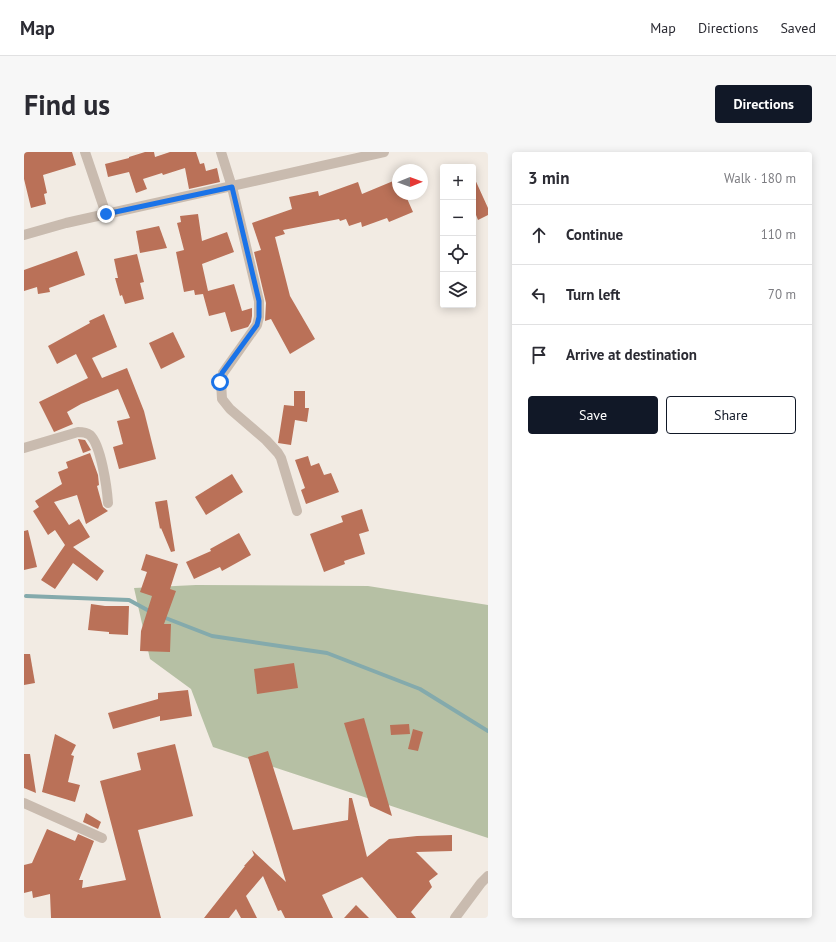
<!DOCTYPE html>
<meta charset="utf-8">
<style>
:root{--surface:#fff;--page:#f7f7f7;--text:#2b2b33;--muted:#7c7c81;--line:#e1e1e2;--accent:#111827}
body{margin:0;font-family:"PT Sans",sans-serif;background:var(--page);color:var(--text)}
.controls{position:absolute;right:12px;top:12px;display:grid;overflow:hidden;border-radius:4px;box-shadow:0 2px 10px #0003}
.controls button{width:36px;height:36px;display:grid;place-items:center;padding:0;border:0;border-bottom:1px solid var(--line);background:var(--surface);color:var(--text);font:20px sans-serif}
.compass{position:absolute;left:368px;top:12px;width:36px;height:36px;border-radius:50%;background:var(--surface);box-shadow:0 2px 10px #0003;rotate:89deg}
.stop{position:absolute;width:12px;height:12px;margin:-9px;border:3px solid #1a73e8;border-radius:50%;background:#fff}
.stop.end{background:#1a73e8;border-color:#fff;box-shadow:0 1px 4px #0008}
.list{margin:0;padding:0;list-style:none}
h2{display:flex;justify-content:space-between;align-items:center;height:52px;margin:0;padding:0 16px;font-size:17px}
h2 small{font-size:13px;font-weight:400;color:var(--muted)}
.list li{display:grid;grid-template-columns:26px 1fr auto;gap:12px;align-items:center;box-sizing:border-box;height:60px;padding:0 16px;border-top:1px solid var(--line)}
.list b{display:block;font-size:15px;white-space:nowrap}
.list em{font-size:13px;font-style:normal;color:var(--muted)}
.actions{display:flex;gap:8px;padding:12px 16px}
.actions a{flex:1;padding:9px 0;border:1px solid var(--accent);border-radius:4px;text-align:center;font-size:14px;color:var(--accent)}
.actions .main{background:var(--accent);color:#fff}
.icon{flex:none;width:22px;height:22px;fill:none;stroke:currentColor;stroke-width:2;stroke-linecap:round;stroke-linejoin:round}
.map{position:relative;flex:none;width:464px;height:766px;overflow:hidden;border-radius:4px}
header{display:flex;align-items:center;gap:24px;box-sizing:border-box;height:56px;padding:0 20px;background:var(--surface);border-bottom:1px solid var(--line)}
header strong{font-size:19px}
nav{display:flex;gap:22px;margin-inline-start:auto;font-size:14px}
.intro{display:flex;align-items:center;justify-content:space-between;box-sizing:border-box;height:96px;padding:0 24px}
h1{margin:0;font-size:28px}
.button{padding:10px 18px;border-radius:4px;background:var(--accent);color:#fff;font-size:14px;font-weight:700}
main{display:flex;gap:24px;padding:0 24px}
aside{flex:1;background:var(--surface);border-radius:4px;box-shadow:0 2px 10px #0003}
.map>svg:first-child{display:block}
</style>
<header>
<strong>Map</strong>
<nav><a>Map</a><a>Directions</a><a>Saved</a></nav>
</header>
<div class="intro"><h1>Find us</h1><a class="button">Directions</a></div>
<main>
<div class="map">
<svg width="464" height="766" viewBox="0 0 464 766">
<rect width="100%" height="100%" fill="#f2ebe3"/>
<path fill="#b6c0a4" d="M172 433 344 434 464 453V686L189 595 167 537 126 507 110 436Z"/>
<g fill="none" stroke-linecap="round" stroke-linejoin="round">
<g stroke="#84aaac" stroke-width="4">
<path d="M2 444 105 448 127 460"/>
<path d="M139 465 188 484 303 501 396 537 464 579"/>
</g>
</g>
<g fill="#ba7158">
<path d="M0 0H48L52 13 19 23 23 41 20 42 22 52 7 56 0 27Z"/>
<path d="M121 0H130L131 5 146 0H172L176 12 180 11 182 19 193 16 196 30 165 37 161 16 139 23 138 21 119 27 123 37 112 41 105 20 84 25 81 12 105 6V5Z"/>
<path d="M449 23 464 56V63L454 68 452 63 449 64Z"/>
<path d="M374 27V42H381L389 60 365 70 363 66 338 75 337 70 325 74 322 67 316 69 315 67 259 78 261 82 251 85 266 144 291 187 266 202 247 167 241 169 242 151 230 100 237 98 228 71 268 57 265 45 294 39 295 44 334 30 338 42Z"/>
<path d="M174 62 178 89 203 80 210 100 178 112 184 139 210 132 218 159 228 156V164L227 170 224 175 207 180 201 160 185 164 179 142 171 143 170 138 160 140 152 100 160 98 153 71 157 70 156 64Z"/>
<path d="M135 74 143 96 116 101 112 79Z"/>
<path d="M53 99 61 123 25 136 26 140 14 142 13 135 0 139V118Z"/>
<path d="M113 102 120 130 116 131 120 147 101 152 98 143 96 144 91 126H94L90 107Z"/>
<path d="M80 162 93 195 68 206 78 226 103 216 120 259 132 307 95 317 89 295 99 292 93 269 106 266 94 237 57 252 43 260 49 272 30 280 15 250 64 226 52 202 33 212 24 194 66 171 65 169Z"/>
<path d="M149 180 161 205 137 217 125 191Z"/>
<path d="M270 239H281V256H285L283 270 271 268 267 293 254 291 260 253 270 254Z"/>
<path d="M54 287 61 288 67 298 59 301Z"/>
<path d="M66 301 74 323 75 333 73 334 78 352 79 355 84 359 62 372 53 343 30 350 45 373 55 367 66 385 49 395 80 419 73 429 49 411 31 437 17 428 41 393 31 378 24 383 9 359 15 355 11 349 38 332 34 320 44 316 42 310Z"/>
<path d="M284 304 287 314 295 311 300 323 307 321 315 340 282 352 277 338 281 336 271 308Z"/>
<path d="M208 322 219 340 182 363 171 345Z"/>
<path d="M143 348 151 399 147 400 137 376 136 377 131 350Z"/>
<path d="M338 357 345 379 335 382 341 402 320 409 321 412 300 420 286 382 319 370 317 364Z"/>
<path d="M4 378 13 415 0 418V379Z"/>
<path d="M215 381 227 403 198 419 196 415 170 427 162 410 187 399 186 397Z"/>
<path d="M122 402 154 412 146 437 152 439 140 472H147L146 500 116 499 117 479 128 444 116 440 123 420 117 418Z"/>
<path d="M67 452 81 454H105L104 483 85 482V480L64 478Z"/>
<path d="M0 502H6L11 531 0 533Z"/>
<path d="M270 511 274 536 233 542 230 517Z"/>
<path d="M164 538 168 564 136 569V564L89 577 84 561 134 547V541Z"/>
<path d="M340 566 368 664 346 654 320 571Z"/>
<path d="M385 572 386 582 367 583 366 573Z"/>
<path d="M389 577 399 580 394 599 384 597Z"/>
<path d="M31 582 52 593 47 603 50 604 44 630 56 633 51 650 18 640Z"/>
<path d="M151 592 169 664 114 678 137 766H27L26 742 9 746 8 739 0 741V713L8 711 23 677 51 689 54 682 70 689 55 728H59L58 736 102 728 76 629 117 618 113 601Z"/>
<path d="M244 599 269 678 324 668 325 646H328L343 705 365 687 393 684 428 683V699L392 700 414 722 405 729 408 735 387 760 392 766H373L338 725 298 743 309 766H261L257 758 254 759 239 724 222 744 233 766H217L212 757 205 766H180L221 714H220L230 703 228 698 262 730 224 605Z"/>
<path d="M0 602H6L12 641 0 636Z"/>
<path d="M62 661 77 670 74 677 59 670Z"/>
<path d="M332 753 345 766H320Z"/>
</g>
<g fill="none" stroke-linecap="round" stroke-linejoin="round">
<g stroke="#c9bbaf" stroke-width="10">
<path d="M61 0 82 62"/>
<path d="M197 0 208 35 235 149V165L233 173 199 221 197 230 198 247 206 257 242 288 254 301 257 306 273 359"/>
<path d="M0 83 42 71 360 0"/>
<path d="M0 296 54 280C58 280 62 280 66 283 77 293 83 336 84 351"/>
<path d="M0 651 78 686"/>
<path d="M431 766 457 731 464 724"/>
</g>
</g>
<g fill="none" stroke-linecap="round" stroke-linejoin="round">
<path stroke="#1a73e8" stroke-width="5" d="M82 62 208 35 235 149V165L233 173 198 221 196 230"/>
</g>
</svg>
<div class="controls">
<button>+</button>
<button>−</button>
<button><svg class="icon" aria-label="locate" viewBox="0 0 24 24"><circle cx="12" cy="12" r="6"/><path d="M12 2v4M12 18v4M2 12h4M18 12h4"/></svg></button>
<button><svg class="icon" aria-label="layers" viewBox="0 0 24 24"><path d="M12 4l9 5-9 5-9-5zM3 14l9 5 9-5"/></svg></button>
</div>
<svg class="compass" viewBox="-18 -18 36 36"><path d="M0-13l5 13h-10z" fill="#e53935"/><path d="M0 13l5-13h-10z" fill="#7c7c81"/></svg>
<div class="stop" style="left:196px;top:230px"></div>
<div class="stop end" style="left:82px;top:62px"></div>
</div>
<aside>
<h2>3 min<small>Walk · 180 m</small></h2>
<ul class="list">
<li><svg class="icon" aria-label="ahead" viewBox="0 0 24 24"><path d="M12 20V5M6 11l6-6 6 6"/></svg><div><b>Continue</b></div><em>110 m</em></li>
<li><svg class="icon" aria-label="left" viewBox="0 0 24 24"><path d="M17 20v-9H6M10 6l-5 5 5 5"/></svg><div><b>Turn left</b></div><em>70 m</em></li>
<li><svg class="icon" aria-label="arrive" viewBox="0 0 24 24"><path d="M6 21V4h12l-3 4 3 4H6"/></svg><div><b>Arrive at destination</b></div></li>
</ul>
<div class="actions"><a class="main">Save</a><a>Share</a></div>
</aside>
</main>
